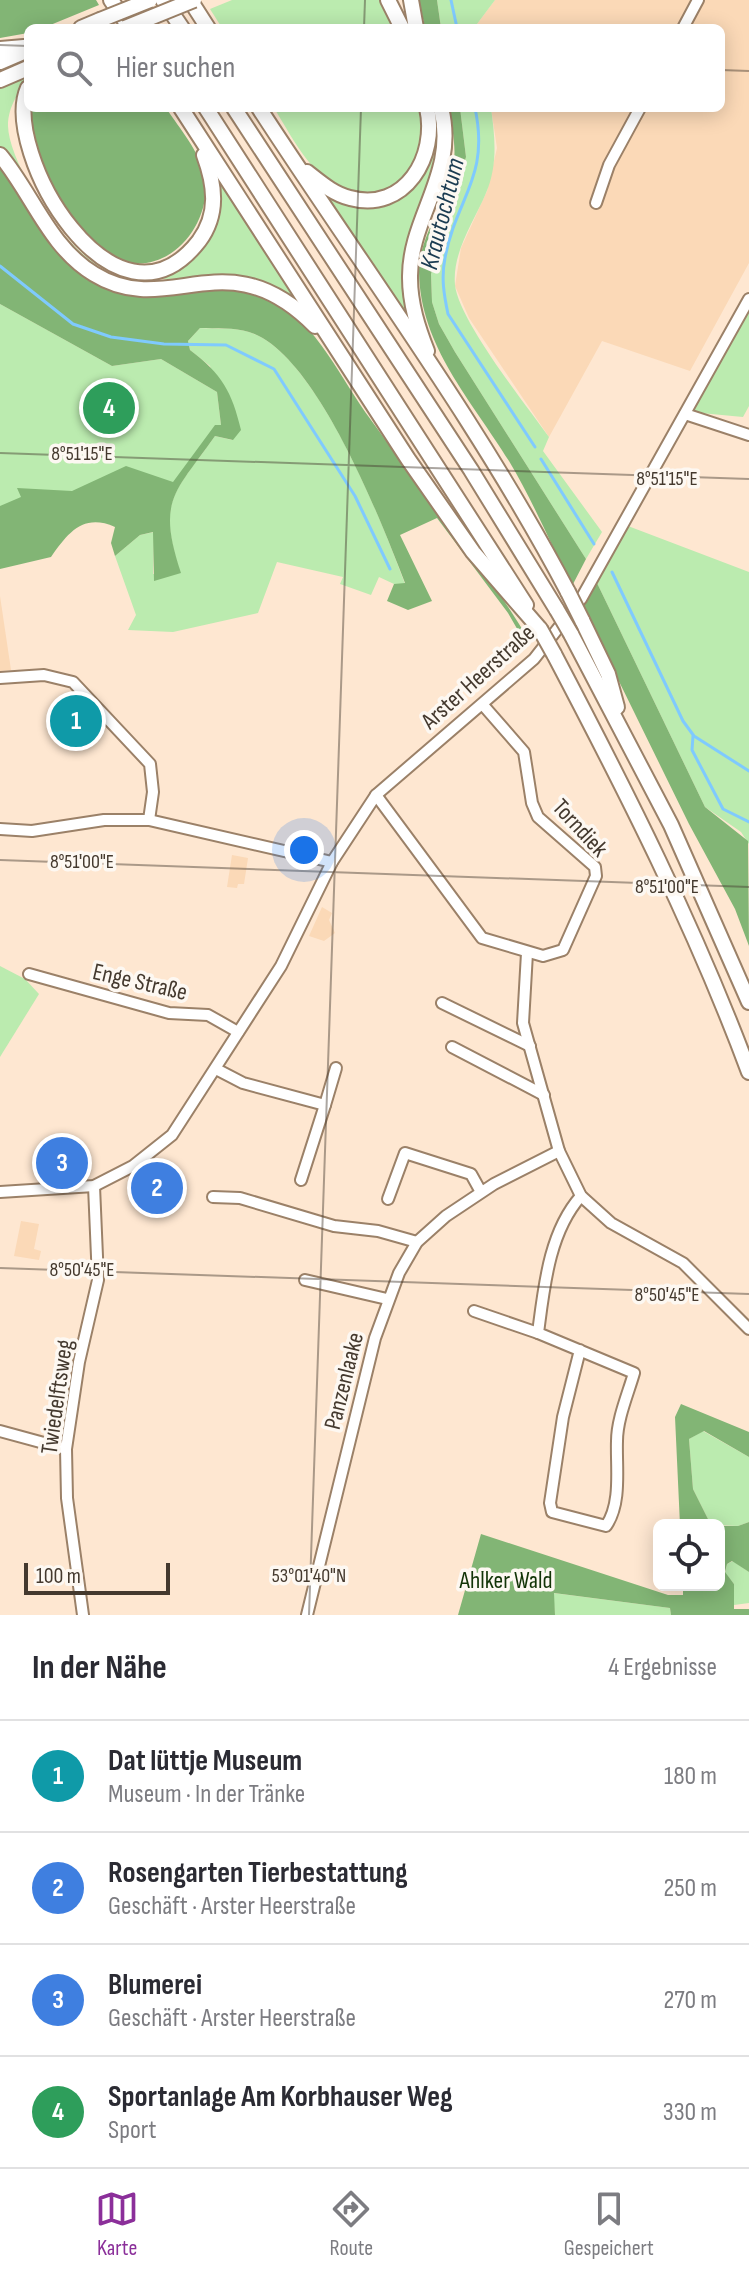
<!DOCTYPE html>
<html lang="de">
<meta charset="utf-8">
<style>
:root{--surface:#fff;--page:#f7f7f7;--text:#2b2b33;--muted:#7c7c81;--line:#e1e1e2;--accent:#8b2f9a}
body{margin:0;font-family:"Sofia Sans Condensed",sans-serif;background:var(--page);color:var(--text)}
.controls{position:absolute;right:24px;bottom:24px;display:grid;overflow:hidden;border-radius:12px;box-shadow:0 4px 20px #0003}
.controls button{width:72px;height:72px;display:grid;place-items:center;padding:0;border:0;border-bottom:2px solid var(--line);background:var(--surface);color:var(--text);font:40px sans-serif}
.scale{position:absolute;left:24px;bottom:20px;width:146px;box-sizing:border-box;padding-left:8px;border:4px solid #44392e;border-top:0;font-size:22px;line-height:28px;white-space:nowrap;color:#44392e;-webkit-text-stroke:6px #fdf8f2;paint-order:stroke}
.you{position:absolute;left:304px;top:850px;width:28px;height:28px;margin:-20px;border:6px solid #fff;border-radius:50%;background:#1a73e8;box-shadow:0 0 0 12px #1a73e833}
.badge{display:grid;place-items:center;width:52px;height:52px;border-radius:50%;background:var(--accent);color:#fff;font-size:26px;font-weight:700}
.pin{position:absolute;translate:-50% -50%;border:4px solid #fff;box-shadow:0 2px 8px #0006}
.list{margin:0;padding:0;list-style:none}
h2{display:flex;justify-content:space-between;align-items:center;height:104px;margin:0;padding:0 32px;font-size:34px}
h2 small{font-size:26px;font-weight:400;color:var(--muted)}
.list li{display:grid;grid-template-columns:52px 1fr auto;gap:24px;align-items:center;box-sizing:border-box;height:112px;padding:0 32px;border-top:2px solid var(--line)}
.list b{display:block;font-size:30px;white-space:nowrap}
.list p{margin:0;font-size:26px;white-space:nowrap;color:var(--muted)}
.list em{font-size:26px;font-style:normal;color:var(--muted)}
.icon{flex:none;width:44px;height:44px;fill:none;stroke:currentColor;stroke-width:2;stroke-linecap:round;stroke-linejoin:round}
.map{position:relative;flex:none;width:749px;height:1615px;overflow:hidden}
.search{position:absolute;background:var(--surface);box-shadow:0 4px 20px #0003;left:24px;right:24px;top:24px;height:88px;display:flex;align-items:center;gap:20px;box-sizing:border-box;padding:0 28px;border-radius:12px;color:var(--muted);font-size:30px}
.sheet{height:552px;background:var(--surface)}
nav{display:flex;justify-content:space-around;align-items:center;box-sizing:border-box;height:112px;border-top:2px solid var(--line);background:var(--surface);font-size:22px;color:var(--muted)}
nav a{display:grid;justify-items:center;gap:4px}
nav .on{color:var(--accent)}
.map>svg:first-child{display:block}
</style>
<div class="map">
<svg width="749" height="1615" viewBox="0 0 749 1615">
<rect width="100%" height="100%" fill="#fee7d1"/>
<g fill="#fbd9b7">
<path d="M495 0H749V263L690 371 602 341 549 437 469 318 455 286 461 248 487 191 497 148 491 108H721V28H474Z"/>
<path d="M0 596 11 670 0 671Z"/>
<path d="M232 855 248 858 244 884H238L237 888 227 887Z"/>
<path d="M322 907 332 913 329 920 335 933 324 941 309 936Z"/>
<path d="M21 1221 39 1224 34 1249 41 1251 39 1260 14 1256Z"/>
</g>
<g fill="#bbebaf">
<path d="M232 0H380L395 28H222L210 9Z"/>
<path d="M437 0H495L474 28H441Z"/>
<path d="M28 76C20 92 8 105 8 126 9 168 80 278 128 276 145 276 184 253 201 245L215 173 304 308 274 287 240 277 127 280 81 258 63 240 0 148V88Z"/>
<path d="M274 108H420C428 157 399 213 341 188 310 175 291 135 274 108Z"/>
<path d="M460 108H491C495 137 498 165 486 193 474 222 452 252 455 285 459 321 526 405 549 437L543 451 602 532 586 559 455 352 439 324 432 302 431 274 466 157Z"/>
<path d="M437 114 440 153 414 230 413 328 382 285 378 270 322 193 334 197 408 191Z"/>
<path d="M0 304 112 366 161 359 217 392 221 425 174 485 0 536Z"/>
<path d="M749 307V406L743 417 690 412Z"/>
<path d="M200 328C215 329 234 327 249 332 316 352 382 522 405 584H394L379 577 371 595 340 584 343 577 277 562 258 613 173 632 128 630 136 615 115 556 140 535 154 532 153 574 180 572C157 499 174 494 215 436L232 440 210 366 190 350 188 341Z"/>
<path d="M628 526 749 572V844L741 832 705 807 597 583Z"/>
<path d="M0 966 25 979 39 994 0 1057Z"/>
<path d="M703 1431 749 1457V1522L738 1526 711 1525 693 1489 689 1439Z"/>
<path d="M733 1561 749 1572V1603L734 1605V1584L725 1573 727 1564Z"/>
<path d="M553 1593 670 1608 671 1615H555Z"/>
</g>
<g fill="#82b575">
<path d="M0 0H96L99 5 43 28H28V33L0 38Z"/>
<path d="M419 0H437L441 28H425Z"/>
<path d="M28 108H166C180 129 200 152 205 177 212 224 170 276 120 261 91 252 37 180 27 151 23 139 27 120 28 108Z"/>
<path d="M449 108H460L466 157 431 274 432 302 439 324 455 352 586 559 572 586C551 545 533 501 509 461 472 401 420 346 419 272 419 236 446 204 453 168 457 148 452 128 449 108Z"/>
<path d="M0 165C54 241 72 308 183 291 211 286 246 285 272 299 318 324 341 380 371 420 424 494 484 564 530 642L527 646 508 613 437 518 400 535 432 601 408 610 387 601 394 584 405 583C381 521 316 352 249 332 234 327 216 329 200 328L188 341 190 350C222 374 232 392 241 430L233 440 215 436C174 494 157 500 181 573L154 581 153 532 140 535 115 556 111 543 115 527C83 513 68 533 51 557L0 569V506L21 497 17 488 72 491 126 466 173 482 215 425H221L217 392 161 359 112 366 0 304Z"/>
<path d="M597 583 705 807 748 841 749 946 735 909 689 824 582 606Z"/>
<path d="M681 1404 749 1432V1457L704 1431 689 1439 693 1489 711 1525H680L675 1417Z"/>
<path d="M749 1522V1572L732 1561 727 1564 725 1572 734 1584V1609H749V1615H671L670 1608 554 1593 555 1615H458L481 1534 668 1595H683V1585H719V1526H738Z"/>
</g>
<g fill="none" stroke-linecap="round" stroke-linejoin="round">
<g stroke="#7fcafe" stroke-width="3">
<path d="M451 0 457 28"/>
<path d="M475 108C490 178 456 198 445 258 441 278 444 295 448 314L535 447"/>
<path d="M0 266 73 324 111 337 164 344 226 345 274 369 355 496 390 569"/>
<path d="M541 459 594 544"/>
<path d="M612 572 683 721 694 736 749 771"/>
<path d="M693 736 692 750 723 809 749 822"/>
</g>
<g stroke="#9b8168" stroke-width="14">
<g id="minor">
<path d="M683 28 698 0"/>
<path d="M596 203 609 165 640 108"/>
<path d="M685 414 749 435"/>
<path d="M0 678 44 675 73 682 150 764 153 792 149 820"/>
<path d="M376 795 482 938 543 956 563 950 596 876 595 867 538 817 532 803 524 752 483 705"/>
<path d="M0 829 32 831 104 820H149L332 862"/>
<path d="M527 953 523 1023 559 1151 581 1196 611 1223 683 1263 749 1329"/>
<path d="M29 974 169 1013 208 1015 238 1032"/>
<path d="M442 1003 530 1046"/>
<path d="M452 1047 544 1095"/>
<path d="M216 1069 243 1083 325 1105 301 1180"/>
<path d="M325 1105 336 1068"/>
<path d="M0 1192 94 1186 133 1166 172 1135 281 966 332 862 376 795 534 659 581 599 749 299"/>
<path d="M213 1197 240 1198 334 1226 378 1231 417 1242"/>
<path d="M388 1199 405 1153 471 1174 481 1192"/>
<path d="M305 1280 387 1299"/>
<path d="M474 1311 538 1333"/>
<path d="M580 1350 563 1417 550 1503 552 1512 606 1526C622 1503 616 1467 617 1441 617 1419 628 1394 634 1373L538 1333C544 1287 549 1232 581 1196"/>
<path d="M0 1431 66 1449"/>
<path d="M83 1615 67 1498 66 1449 79 1362 98 1280 94 1186"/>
<path d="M307 1615 375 1338 399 1273 417 1242 446 1216 494 1184 559 1151"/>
</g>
</g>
<g stroke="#9b8168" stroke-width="18">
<g id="highway">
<path d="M111 0 130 28"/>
<path d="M163 0 182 28"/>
<path d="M190 0 208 28"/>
<path d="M388 0 402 28"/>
<path d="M411 0 416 28"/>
<path d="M81 28 100 20"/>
<path d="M0 49 24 47"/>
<path d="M0 62 28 50"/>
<path d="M0 80 28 68"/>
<path d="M28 88C0 150 115 349 199 241 219 214 215 185 204 155"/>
<path d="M181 108 408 459 473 552 540 629"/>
<path d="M206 108 526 605"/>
<path d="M234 108 471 470 557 610"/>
<path d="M259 108C363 268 479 423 568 592"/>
<path d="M0 155C32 193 49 247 94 274 170 321 226 236 315 326"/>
<path d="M307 172C320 182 333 194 350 198 405 213 438 156 427 108"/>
<path d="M427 351C418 328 410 304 410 278 409 217 458 174 441 108"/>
<path d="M582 620 608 674 617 707"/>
<path d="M571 634 671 825 749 1002"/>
<path d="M554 654C626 791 695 927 749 1072"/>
</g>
</g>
<use href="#minor" stroke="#fff" stroke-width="10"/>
<use href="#highway" stroke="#fff" stroke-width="14"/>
<g stroke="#9b8168" stroke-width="18" stroke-linecap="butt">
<g id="highway-bridge">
<path d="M100 20 150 0"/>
<path d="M125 28 194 0"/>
<path d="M568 592 582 620"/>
<path d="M557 610 571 634"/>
<path d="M540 629 554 654"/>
</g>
</g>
<use href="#highway-bridge" stroke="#fff" stroke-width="14"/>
</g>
<path fill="none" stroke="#44392e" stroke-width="2" stroke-opacity="0.45" d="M364 28 365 0M0 45 28 46M721 70 749 71M0 453 749 479M0 860 749 887M0 1268 749 1294M309 1615 361 108"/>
<g text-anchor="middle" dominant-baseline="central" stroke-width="7" stroke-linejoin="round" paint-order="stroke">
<g font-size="24" fill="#44392e" stroke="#fdf8f2">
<text transform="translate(478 677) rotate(-42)">Arster Heerstraße</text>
<text transform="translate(580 828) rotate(47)">Torndiek</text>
<text transform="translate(140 982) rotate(13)">Enge Straße</text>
<text transform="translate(344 1381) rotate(-76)">Panzenlaake</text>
<text transform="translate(57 1397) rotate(-82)">Twiedelftsweg</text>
</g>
<g font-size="24" fill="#123407" stroke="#fdf8f2">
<text x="506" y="1580">Ahlker Wald</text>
</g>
<g font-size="26" font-style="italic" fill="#1b3b51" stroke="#fdf8f2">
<text transform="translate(443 214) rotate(-76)">Krautochtum</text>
</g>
</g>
<g font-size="20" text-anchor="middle" fill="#44392e" stroke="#fdf8f2" stroke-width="7" stroke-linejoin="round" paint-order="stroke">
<text x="82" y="460">8°51'15"E</text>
<text x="667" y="485">8°51'15"E</text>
<text x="82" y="868">8°51'00"E</text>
<text x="667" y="893">8°51'00"E</text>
<text x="82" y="1276">8°50'45"E</text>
<text x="667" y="1301">8°50'45"E</text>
<text x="309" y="1582">53°01'40"N</text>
</g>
</svg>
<div class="controls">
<button><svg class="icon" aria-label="locate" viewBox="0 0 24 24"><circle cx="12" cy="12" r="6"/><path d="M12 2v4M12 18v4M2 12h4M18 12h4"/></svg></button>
</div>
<div class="scale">100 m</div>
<div class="you"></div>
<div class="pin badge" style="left:76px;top:721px;background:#0f9aa8">1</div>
<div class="pin badge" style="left:157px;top:1188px;background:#3f7fe0">2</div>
<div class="pin badge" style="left:62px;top:1163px;background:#3f7fe0">3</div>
<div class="pin badge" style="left:109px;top:408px;background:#2e9e5b">4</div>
<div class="search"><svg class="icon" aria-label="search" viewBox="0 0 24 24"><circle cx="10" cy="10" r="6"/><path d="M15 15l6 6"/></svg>Hier suchen</div>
</div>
<section class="sheet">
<h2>In der Nähe<small>4 Ergebnisse</small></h2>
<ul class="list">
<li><span class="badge" style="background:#0f9aa8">1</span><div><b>Dat lüttje Museum</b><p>Museum · In der Tränke</p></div><em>180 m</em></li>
<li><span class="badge" style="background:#3f7fe0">2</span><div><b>Rosengarten Tierbestattung</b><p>Geschäft · Arster Heerstraße</p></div><em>250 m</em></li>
<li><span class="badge" style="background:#3f7fe0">3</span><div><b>Blumerei</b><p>Geschäft · Arster Heerstraße</p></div><em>270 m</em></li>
<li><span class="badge" style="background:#2e9e5b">4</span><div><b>Sportanlage Am Korbhauser Weg</b><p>Sport</p></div><em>330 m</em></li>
</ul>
</section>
<nav>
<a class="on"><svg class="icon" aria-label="map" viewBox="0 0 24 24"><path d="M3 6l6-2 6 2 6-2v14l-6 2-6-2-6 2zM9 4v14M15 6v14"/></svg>Karte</a>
<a><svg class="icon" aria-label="directions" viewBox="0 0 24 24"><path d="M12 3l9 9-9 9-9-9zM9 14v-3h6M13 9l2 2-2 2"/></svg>Route</a>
<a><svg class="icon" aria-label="saved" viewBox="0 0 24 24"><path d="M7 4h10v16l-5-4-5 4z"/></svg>Gespeichert</a>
</nav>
